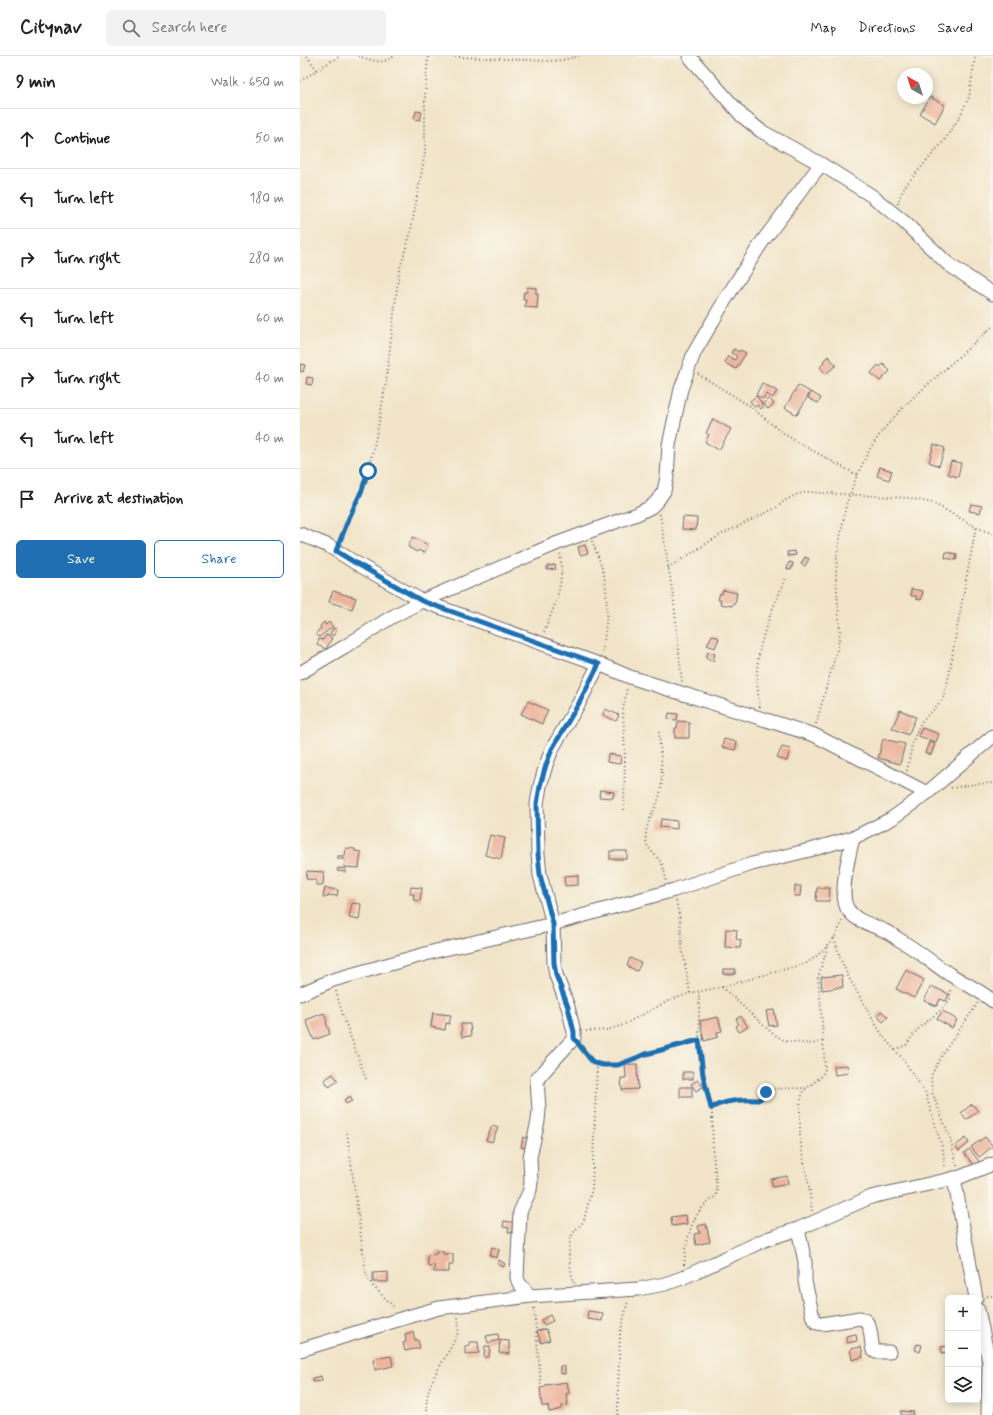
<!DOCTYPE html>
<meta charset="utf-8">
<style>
:root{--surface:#fff;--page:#f2f2f2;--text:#222;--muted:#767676;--line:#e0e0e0;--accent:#1f6fb2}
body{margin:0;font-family:Mynerve,sans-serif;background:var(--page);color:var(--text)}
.controls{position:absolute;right:12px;bottom:12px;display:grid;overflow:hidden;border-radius:6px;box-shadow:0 2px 10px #0003}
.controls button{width:36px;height:36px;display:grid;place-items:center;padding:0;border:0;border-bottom:1px solid var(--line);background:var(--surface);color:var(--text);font:20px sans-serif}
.compass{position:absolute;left:597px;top:12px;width:36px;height:36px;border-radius:50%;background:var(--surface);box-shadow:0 2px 10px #0003;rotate:321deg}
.stop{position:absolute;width:12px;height:12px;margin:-9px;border:3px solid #1f6fb2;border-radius:50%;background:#fff}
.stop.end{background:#1f6fb2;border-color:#fff;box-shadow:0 1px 4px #0008}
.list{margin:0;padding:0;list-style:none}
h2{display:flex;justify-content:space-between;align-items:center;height:52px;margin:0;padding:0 16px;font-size:17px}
h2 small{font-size:13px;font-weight:400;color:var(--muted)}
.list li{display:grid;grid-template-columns:26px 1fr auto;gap:12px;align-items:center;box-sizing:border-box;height:60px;padding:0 16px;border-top:1px solid var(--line)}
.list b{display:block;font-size:15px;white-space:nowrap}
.list em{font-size:13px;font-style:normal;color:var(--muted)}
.actions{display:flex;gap:8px;padding:12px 16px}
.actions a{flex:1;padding:9px 0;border:1px solid var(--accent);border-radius:6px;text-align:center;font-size:14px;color:var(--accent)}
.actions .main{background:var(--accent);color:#fff}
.icon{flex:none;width:22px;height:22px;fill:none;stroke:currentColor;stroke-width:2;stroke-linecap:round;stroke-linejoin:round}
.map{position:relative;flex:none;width:693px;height:1359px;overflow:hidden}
header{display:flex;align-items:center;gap:24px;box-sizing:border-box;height:56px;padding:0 20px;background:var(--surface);border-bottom:1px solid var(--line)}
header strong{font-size:19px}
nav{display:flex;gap:22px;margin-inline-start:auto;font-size:14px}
.search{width:280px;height:36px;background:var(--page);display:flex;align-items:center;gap:10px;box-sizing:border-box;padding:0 14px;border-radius:6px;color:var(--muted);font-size:15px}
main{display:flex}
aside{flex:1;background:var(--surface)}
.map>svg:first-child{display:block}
</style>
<header>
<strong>Citynav</strong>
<div class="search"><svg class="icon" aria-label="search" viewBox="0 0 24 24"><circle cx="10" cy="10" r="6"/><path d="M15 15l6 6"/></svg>Search here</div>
<nav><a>Map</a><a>Directions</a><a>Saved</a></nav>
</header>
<main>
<aside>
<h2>9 min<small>Walk · 650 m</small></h2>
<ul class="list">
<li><svg class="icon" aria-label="ahead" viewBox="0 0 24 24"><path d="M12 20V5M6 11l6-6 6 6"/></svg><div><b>Continue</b></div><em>50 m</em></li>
<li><svg class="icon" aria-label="left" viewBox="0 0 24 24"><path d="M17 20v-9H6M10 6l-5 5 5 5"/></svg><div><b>Turn left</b></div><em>180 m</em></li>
<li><svg class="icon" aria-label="right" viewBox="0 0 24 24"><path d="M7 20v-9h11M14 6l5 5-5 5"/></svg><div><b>Turn right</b></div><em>280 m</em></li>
<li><svg class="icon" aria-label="left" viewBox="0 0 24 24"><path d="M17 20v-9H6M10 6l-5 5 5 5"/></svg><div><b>Turn left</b></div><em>60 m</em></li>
<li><svg class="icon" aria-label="right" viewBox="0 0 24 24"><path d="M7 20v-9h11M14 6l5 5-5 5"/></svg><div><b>Turn right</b></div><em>40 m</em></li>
<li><svg class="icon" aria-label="left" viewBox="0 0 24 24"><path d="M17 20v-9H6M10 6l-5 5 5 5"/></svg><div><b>Turn left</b></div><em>40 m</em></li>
<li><svg class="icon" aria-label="arrive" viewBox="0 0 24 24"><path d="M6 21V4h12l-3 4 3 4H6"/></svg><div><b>Arrive at destination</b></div></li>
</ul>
<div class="actions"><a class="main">Save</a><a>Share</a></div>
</aside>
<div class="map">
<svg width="693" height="1359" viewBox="0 0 693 1359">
<rect width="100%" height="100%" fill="#fbf7ec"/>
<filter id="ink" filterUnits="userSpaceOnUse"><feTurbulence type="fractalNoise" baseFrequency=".025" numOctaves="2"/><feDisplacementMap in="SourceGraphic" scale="8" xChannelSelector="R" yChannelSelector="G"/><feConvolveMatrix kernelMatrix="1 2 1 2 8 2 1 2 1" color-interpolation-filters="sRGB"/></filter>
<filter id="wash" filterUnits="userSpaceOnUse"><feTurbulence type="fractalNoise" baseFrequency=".012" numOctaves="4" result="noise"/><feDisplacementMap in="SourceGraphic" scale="16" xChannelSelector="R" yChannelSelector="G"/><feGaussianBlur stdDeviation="0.9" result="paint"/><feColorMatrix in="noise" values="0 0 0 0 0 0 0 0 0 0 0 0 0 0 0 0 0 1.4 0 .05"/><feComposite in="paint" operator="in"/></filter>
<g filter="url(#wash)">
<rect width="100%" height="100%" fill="#f1e4c8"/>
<g id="blocks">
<g fill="#edb59c">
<path d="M630 41 645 49 635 67 620 58Z"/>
<path d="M116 55 122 56 120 64 114 63Z"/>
<path d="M227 231 236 232V238H238L237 252 225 251 226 243H223L224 236H227Z"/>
<path d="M434 293 439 296 440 294 446 297 436 313 425 307 428 300 435 304 437 300 431 297Z"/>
<path d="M528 300 536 309 526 318 520 311 524 307 523 305Z"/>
<path d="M0 308 5 309 3 316 0 315Z"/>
<path d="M583 308 590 315 580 325 571 317 578 309 580 311Z"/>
<path d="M7 321 13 322 12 329 6 328Z"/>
<path d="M462 327 477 335 473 342 466 338 463 343 456 339Z"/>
<path d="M498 329 510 336 497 359 485 352Z"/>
<path d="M511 336 521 342 518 347 508 342Z"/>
<path d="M456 340 462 347 461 348 463 351 461 353 458 349 455 351 450 345Z"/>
<path d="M469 342 474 348 468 353 463 348Z"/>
<path d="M413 363 431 373 419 394 405 386 409 379 406 377Z"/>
<path d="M634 388 645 392 639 410 629 406Z"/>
<path d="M651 405 661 407 658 421 648 418Z"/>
<path d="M580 411 592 415 589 424 577 420Z"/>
<path d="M671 448 682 450 680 457 669 455Z"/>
<path d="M383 461 397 462 396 474 382 473Z"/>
<path d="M113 481 128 489 124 497 119 494 117 496 108 491Z"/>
<path d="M285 489 288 497 280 499 278 491Z"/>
<path d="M495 495 496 499 488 500 487 496Z"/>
<path d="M646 496 657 498 656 504 645 502Z"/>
<path d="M505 501 509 503 505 510 501 508Z"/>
<path d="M489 506 493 507 491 514 487 513Z"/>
<path d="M255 509 256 513 247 514V510Z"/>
<path d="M611 533 623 535 621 544 616 543V540H611Z"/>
<path d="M423 534 437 537 435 547H433L432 550 420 548 421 544H418L420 537 422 538Z"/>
<path d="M33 535 56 542 52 553 29 546Z"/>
<path d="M24 566 26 569 29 566 33 571 19 581 16 577 21 572 20 570Z"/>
<path d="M34 572 37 574 33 580 30 577Z"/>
<path d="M26 579 32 582 26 593 17 589 19 583 23 584Z"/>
<path d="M412 579 419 582 415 592 407 589Z"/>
<path d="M408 596 415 598 413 605 406 602Z"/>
<path d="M228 645 248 654 242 668 221 658Z"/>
<path d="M305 653 319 659 316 665 303 659Z"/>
<path d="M600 654 616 661 608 679 592 672Z"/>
<path d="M369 657 378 658 377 664 368 663Z"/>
<path d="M378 665 389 666V682H375V672H377Z"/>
<path d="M622 672 639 678 636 686 618 680Z"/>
<path d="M424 683 437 686 435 694 422 691Z"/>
<path d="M583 683 605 688 600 708 578 702Z"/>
<path d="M629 686 635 688 631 699 625 697Z"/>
<path d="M482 691 490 693 487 705 477 702Z"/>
<path d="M308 698 321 700 320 708 307 706Z"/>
<path d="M300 734 314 736 313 742 299 741Z"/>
<path d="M361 763 377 765V773L360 771Z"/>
<path d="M190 779 205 782 201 803 185 799Z"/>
<path d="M46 792 55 793V795L61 796 59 812 44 811 45 803H38V800H45Z"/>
<rect x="310" y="795" width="17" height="8"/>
<path d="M38 812 46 813V816L37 815Z"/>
<path d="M7 815 24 816 23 829H16V824L6 823Z"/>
<path d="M278 819V829L265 830 264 820Z"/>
<path d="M495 830H501L500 840H494Z"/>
<path d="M111 831 122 832 120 845 113 844 114 838H110Z"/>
<path d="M25 832 38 834 37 840 28 839V841H23Z"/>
<path d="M517 832H530L529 845H516Z"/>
<path d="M52 847 61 848 59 864 49 862Z"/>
<path d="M426 873 437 874 436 883 441 884 440 892 425 891Z"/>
<path d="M330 902 341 907 337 915 327 910Z"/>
<rect x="423" y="913" width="12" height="5"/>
<path d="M606 914 624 924 614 942 596 933Z"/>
<path d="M542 919 543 931 522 934 521 921Z"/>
<path d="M631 930 649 938 646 945 640 943 637 950 624 945Z"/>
<path d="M474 954 477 969 469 970 466 955Z"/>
<path d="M581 955 588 961 583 966 577 960Z"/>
<path d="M643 955 657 964 652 972 637 963Z"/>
<path d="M24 957 27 965 26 966 30 978 14 984 6 964Z"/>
<path d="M133 957 151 959 149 968 146 967 145 974 131 971Z"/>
<path d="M441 960 448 971 439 976 436 970 439 968 436 963Z"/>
<path d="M418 961 422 975 417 976 418 981 404 985 400 965Z"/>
<path d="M161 968H170L171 980 162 981Z"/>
<path d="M325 1008H337L338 1033 322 1034 321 1022H326Z"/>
<path d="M547 1009 548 1017 535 1019 534 1010Z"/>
<rect x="383" y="1016" width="10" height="7"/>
<path d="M33 1018 38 1025 29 1031 24 1024Z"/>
<path d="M398 1024 403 1031 396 1035 391 1028Z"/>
<rect x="380" y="1031" width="12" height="10"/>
<path d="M50 1040 52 1045 46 1048 44 1044Z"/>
<path d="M672 1048 678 1055 666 1064 661 1057Z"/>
<path d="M192 1070 198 1072 192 1086 186 1084Z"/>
<path d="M223 1081 228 1083 226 1092 221 1091Z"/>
<path d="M685 1081 693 1090 679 1101 671 1091Z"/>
<path d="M666 1082 669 1087 659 1095 655 1090Z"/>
<path d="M669 1093 682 1109 677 1113 664 1097Z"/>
<path d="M487 1120 488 1128 473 1131 471 1123Z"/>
<path d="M386 1159 387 1168 372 1170 371 1161Z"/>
<path d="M204 1165 218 1167 216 1177 208 1176 209 1172 203 1171Z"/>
<path d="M406 1168 410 1186 396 1189 394 1178 400 1177 398 1170Z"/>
<path d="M192 1191 199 1193 197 1202 190 1200Z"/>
<path d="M136 1195H143V1198H153V1209H149V1216H134V1209L128 1210 127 1199 136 1198Z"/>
<path d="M199 1204 205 1208 203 1211 197 1207Z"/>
<path d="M88 1216V1226H73V1217Z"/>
<path d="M288 1255 303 1257 302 1265 287 1263Z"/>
<path d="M250 1259 253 1265 244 1269 241 1264Z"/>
<path d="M246 1273 250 1284 241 1287 237 1275Z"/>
<path d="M113 1276 115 1284H118L120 1292 105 1295 103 1287 106 1286 105 1278Z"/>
<path d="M198 1278 199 1284 188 1287 186 1280Z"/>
<path d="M556 1278 557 1285 547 1287 546 1280Z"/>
<path d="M200 1284 209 1285V1298L199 1297Z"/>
<path d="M170 1286H178L179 1297 165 1298V1290L170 1289Z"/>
<path d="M617 1288 622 1289 620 1296 615 1294Z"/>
<path d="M185 1290H190L189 1301H184Z"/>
<path d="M648 1290V1301H647L646 1296 642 1297 641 1291Z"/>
<path d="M561 1291 563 1301 552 1304 550 1293Z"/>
<path d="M91 1300 93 1310 75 1314 73 1303Z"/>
<path d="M260 1310 265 1311V1318L260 1317Z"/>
<path d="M21 1320 22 1325 13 1326 12 1322Z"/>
<path d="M267 1326 269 1337 266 1338 268 1349 262 1350V1353L249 1356 248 1350H242L240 1332 245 1331V1329Z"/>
<path d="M601 1355 614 1356 613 1359H601Z"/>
</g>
</g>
</g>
<g filter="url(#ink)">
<use href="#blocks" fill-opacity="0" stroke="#6a666c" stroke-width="1"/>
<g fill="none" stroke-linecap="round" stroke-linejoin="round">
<g stroke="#6a666c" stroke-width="15">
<g id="minor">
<path d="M389 0 442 60 461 75 521 108 572 140 604 166 648 208 693 238"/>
<path d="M0 478 29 490 54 506 122 545 299 608 330 621 514 679 627 737"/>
<path d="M0 617 44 591 90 562 122 545 258 487 337 458 351 451 358 444 364 435 367 421 369 389 381 333 394 297 425 244 462 186 521 108"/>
<path d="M553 782C549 799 539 836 547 852 555 866 572 868 585 875 590 877 594 880 598 883 616 893 632 907 649 918 664 927 679 934 693 945"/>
<path d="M0 938 33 924 136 895 253 868 374 834 452 808 514 793 555 781 591 763 627 737 693 680"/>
<path d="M654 1122 676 1242"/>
<path d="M498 1173 505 1206V1225L513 1262 517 1267 522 1268 560 1262C573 1265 570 1283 573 1294L576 1296H589"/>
<path d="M230 1240 219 1227 217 1222 220 1156 230 1134 231 1126 230 1101 238 1065 239 1054 237 1023 274 982V976L268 951 256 919 254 907 253 868 240 819 238 798 237 748 240 730 246 709 252 693 279 647 299 608"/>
<path d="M678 1254 689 1306 688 1359"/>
<path d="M0 1294 104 1262 139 1252 230 1240 338 1233 365 1228 382 1222 467 1183 498 1173 571 1141 660 1121 693 1108"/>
</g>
</g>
<g stroke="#6a666c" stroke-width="2" stroke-dasharray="1 3" stroke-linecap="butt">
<path d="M7 0 17 14"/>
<path d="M58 0C73 4 81 10 94 0"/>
<path d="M139 0 247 5 263 4 279 0"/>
<path d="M0 25 33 4 41 0"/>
<path d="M598 148 599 142 606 129 643 86 659 62 669 41 675 0"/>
<path d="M398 318 450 350 480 375 497 386 557 419"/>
<path d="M360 458 374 546 382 626"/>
<path d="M41 483 49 462 62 434 68 415 77 377 86 326 99 215 110 179 125 97V39L128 0"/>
<path d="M292 485C296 495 300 505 303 515 309 539 307 572 302 596"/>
<path d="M368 512 420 479 476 452 484 445 498 438 508 436 608 442 633 447 676 471 693 478"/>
<path d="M244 576C255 549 265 527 260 498"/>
<path d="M460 651C458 640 457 628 457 617 458 583 473 552 486 522"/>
<path d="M516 668 538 590 540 575 536 521 537 499 546 449 557 419 570 393 582 375 604 350 693 270"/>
<path d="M359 676C360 694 364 721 360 738 356 754 344 767 346 785 347 793 355 798 360 805 364 811 365 818 366 825"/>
<path d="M607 715 612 688 621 666 636 651 643 642 649 620 655 583 676 471"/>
<path d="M651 732 676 728 693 727"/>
<path d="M324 754 325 701 323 654 327 632"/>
<path d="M376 845 380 863 382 891 390 937"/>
<path d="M534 882 541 904 549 922 578 972 585 983 603 1003 625 1036 643 1094 645 1112"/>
<path d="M422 931 472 977 485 985 512 988 523 985"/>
<path d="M36 935 43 960 66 1023"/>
<path d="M286 975 307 974 323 969 368 945 390 937 422 931 507 907C523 896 536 884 542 865"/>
<path d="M281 991 290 1003 294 1007 303 1009H318L346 998 399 984"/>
<path d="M595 994 606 989 617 974 643 952 650 943V932"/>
<path d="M411 1052C425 1044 442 1043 458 1044L470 1033 506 1032"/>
<path d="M47 1077 66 1218 73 1230 95 1252"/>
<path d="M657 1110 650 1082 632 1036 631 1020 642 999 678 947"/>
<path d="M512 1155 509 1130 502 1097 500 1079V1048L503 1035 522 1020 525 1013 521 952 518 921 528 890"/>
<path d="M384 1209C386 1189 389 1167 402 1152 407 1146 415 1143 417 1136L413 1096 412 1054 403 1019 399 984V936"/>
<path d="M274 1227C270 1212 265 1189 274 1176 277 1171 282 1169 284 1164L292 1132 297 1007"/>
<path d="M687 1240H693"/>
<path d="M234 1252 241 1329"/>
<path d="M128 1359C121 1332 142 1310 153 1287 155 1283 157 1280 158 1276 159 1271 158 1265 158 1260"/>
<path d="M318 1359V1334L320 1278 328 1245"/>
</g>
<use href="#minor" stroke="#fff" stroke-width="13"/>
</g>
</g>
<g fill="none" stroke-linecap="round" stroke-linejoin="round" filter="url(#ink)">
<path stroke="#1f6fb2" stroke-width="5" d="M68 415 62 434 49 462 36 495 54 506 122 545 299 608 279 647 252 693 246 709 240 730 237 748 238 798 240 819 253 868 254 907 256 919 268 951 274 976V982L290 1003 294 1007 303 1009H318L346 998 399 984 403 1019 411 1052C425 1044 442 1043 458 1044L460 1043 466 1036"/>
</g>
</svg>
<div class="controls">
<button>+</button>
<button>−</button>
<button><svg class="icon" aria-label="layers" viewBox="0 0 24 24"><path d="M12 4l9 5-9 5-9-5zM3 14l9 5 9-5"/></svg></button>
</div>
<svg class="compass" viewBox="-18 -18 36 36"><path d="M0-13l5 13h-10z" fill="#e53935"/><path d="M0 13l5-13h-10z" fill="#767676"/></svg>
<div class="stop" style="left:68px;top:415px"></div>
<div class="stop end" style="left:466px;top:1036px"></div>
</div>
</main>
